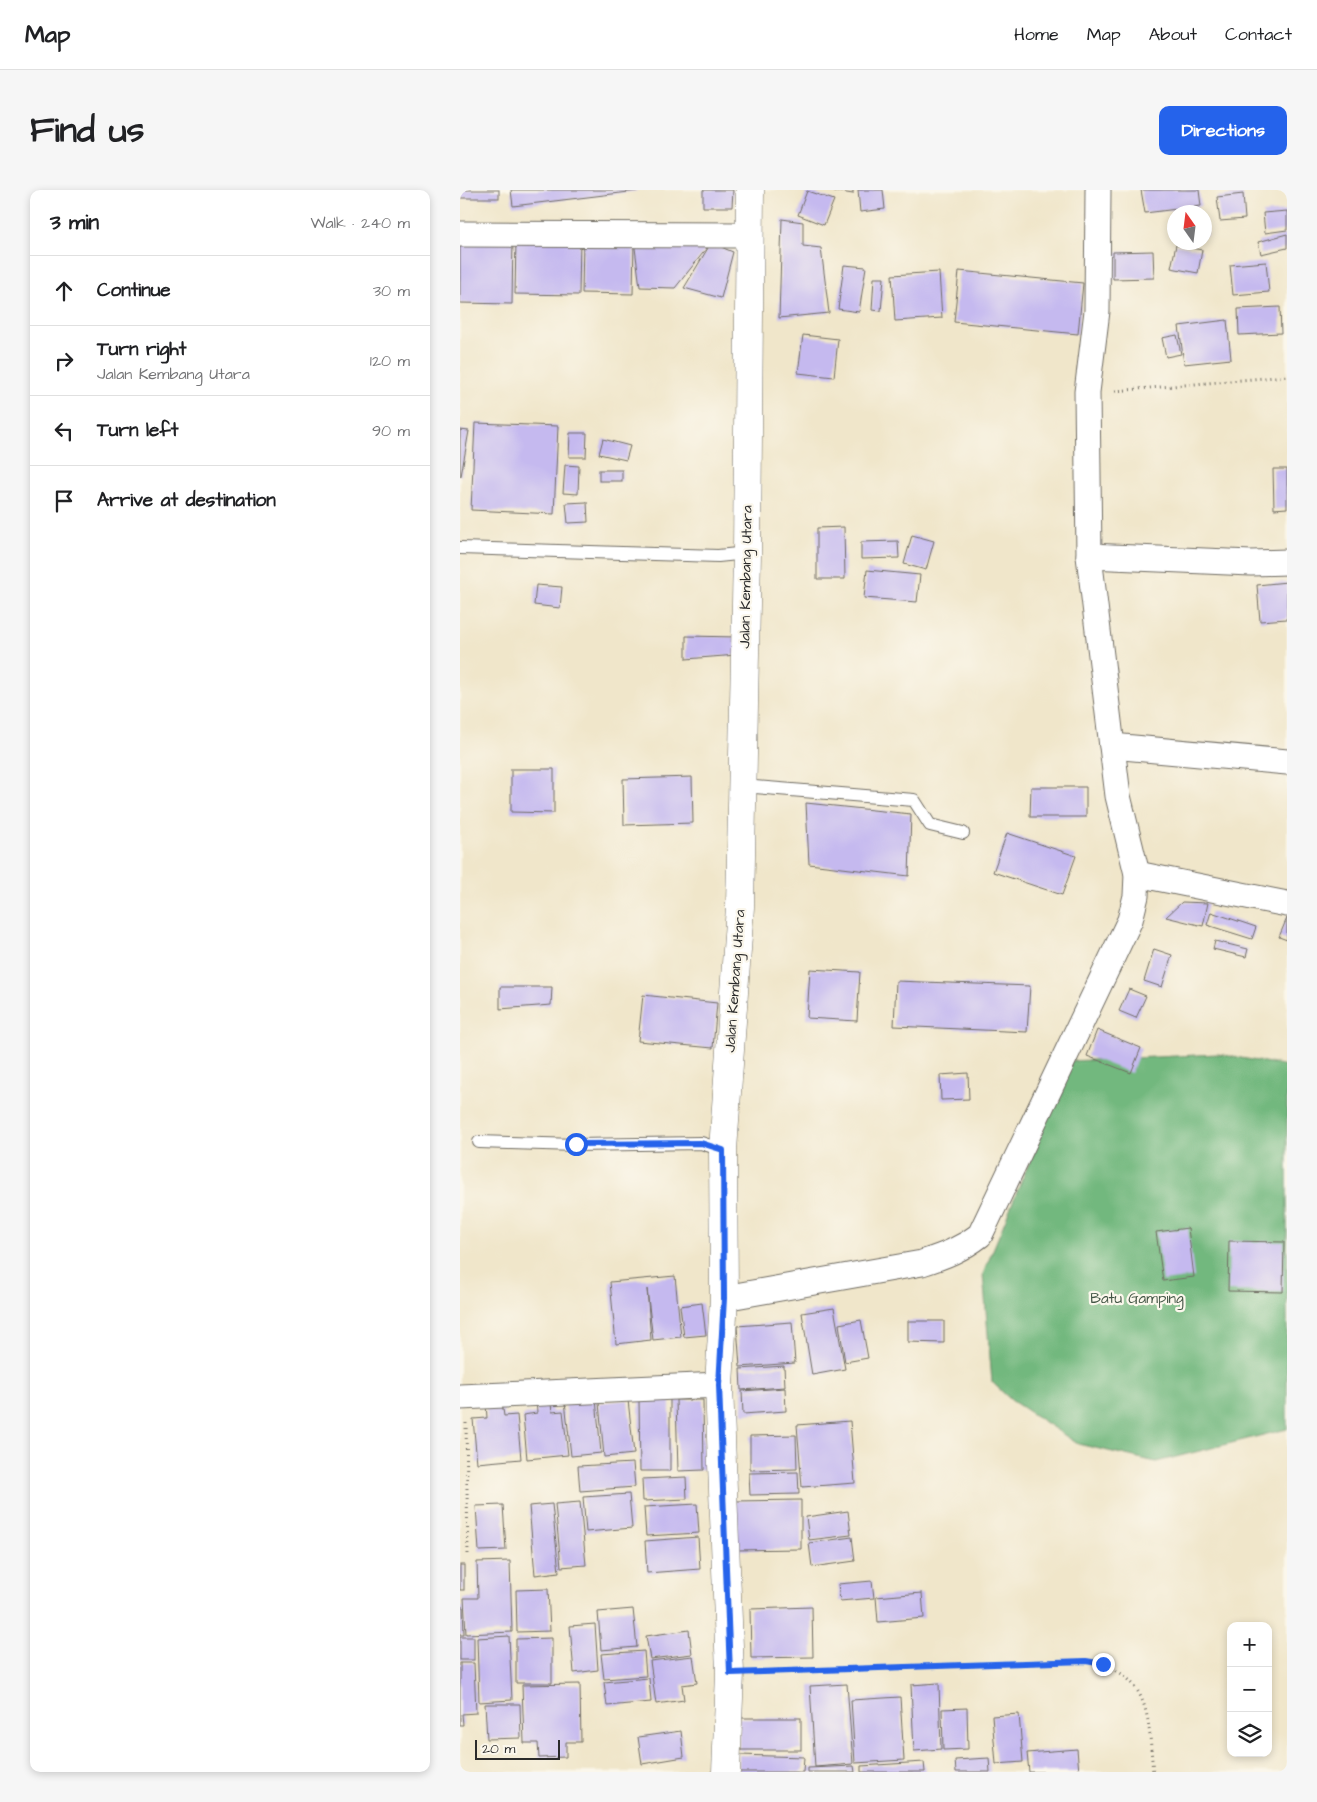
<!DOCTYPE html>
<meta charset="utf-8">
<style>
:root{--surface:#fff;--page:#f6f6f6;--text:#202124;--muted:#757577;--line:#e0e0e0;--accent:#2563eb}
body{margin:0;font-family:"Architects Daughter",sans-serif;background:var(--page);color:var(--text)}
.controls{position:absolute;right:15px;bottom:15px;display:grid;overflow:hidden;border-radius:10px;box-shadow:0 2px 8px #0003}
.controls button{width:45px;height:45px;display:grid;place-items:center;padding:0;border:0;border-bottom:1px solid var(--line);background:var(--surface);color:var(--text);font:25px sans-serif}
.compass{position:absolute;left:707px;top:15px;width:45px;height:45px;border-radius:50%;background:var(--surface);box-shadow:0 2px 8px #0003;rotate:346deg}
.scale{position:absolute;left:15px;bottom:12px;width:85px;box-sizing:border-box;padding-left:5px;border:2px solid #2b2b2b;border-top:0;font-size:14px;line-height:18px;white-space:nowrap;color:#2b2b2b;-webkit-text-stroke:4px #fbf7ec;paint-order:stroke}
.stop{position:absolute;width:15px;height:15px;margin:-11px;border:4px solid #2563eb;border-radius:50%;background:#fff}
.stop.end{background:#2563eb;border-color:#fff;box-shadow:0 1px 5px #0008}
.list{margin:0;padding:0;list-style:none}
h2{display:flex;justify-content:space-between;align-items:center;height:65px;margin:0;padding:0 20px;font-size:21px}
h2 small{font-size:16px;font-weight:400;color:var(--muted)}
.list li{display:grid;grid-template-columns:32px 1fr auto;gap:15px;align-items:center;box-sizing:border-box;height:70px;padding:0 20px;border-top:1px solid var(--line)}
.list b{display:block;font-size:19px;white-space:nowrap}
.list p{margin:0;font-size:16px;white-space:nowrap;color:var(--muted)}
.list em{font-size:16px;font-style:normal;color:var(--muted)}
.icon{flex:none;width:28px;height:28px;fill:none;stroke:currentColor;stroke-width:2;stroke-linecap:round;stroke-linejoin:round}
.map{position:relative;flex:none;width:827px;height:1582px;overflow:hidden;border-radius:10px}
header{display:flex;align-items:center;gap:30px;box-sizing:border-box;height:70px;padding:0 25px;background:var(--surface);border-bottom:1px solid var(--line)}
header strong{font-size:24px}
nav{display:flex;gap:28px;margin-inline-start:auto;font-size:18px}
.intro{display:flex;align-items:center;justify-content:space-between;box-sizing:border-box;height:120px;padding:0 30px}
h1{margin:0;font-size:35px}
.button{padding:12px 22px;border-radius:10px;background:var(--accent);color:#fff;font-size:18px;font-weight:700}
main{display:flex;gap:30px;padding:0 30px}
aside{flex:1;background:var(--surface);border-radius:10px;box-shadow:0 2px 8px #0003}
.map>svg:first-child{display:block}
</style>
<header>
<strong>Map</strong>
<nav><a>Home</a><a>Map</a><a>About</a><a>Contact</a></nav>
</header>
<div class="intro"><h1>Find us</h1><a class="button">Directions</a></div>
<main>
<aside>
<h2>3 min<small>Walk · 240 m</small></h2>
<ul class="list">
<li><svg class="icon" aria-label="ahead" viewBox="0 0 24 24"><path d="M12 20V5M6 11l6-6 6 6"/></svg><div><b>Continue</b></div><em>30 m</em></li>
<li><svg class="icon" aria-label="right" viewBox="0 0 24 24"><path d="M7 20v-9h11M14 6l5 5-5 5"/></svg><div><b>Turn right</b><p>Jalan Kembang Utara</p></div><em>120 m</em></li>
<li><svg class="icon" aria-label="left" viewBox="0 0 24 24"><path d="M17 20v-9H6M10 6l-5 5 5 5"/></svg><div><b>Turn left</b></div><em>90 m</em></li>
<li><svg class="icon" aria-label="arrive" viewBox="0 0 24 24"><path d="M6 21V4h12l-3 4 3 4H6"/></svg><div><b>Arrive at destination</b></div></li>
</ul>
</aside>
<div class="map">
<svg width="827" height="1582" viewBox="0 0 827 1582">
<rect width="100%" height="100%" fill="#fbf7ec"/>
<filter id="ink" filterUnits="userSpaceOnUse"><feTurbulence type="fractalNoise" baseFrequency=".02" numOctaves="2"/><feDisplacementMap in="SourceGraphic" scale="10" xChannelSelector="R" yChannelSelector="G"/><feConvolveMatrix kernelMatrix="1 2 1 2 8 2 1 2 1" color-interpolation-filters="sRGB"/></filter>
<filter id="wash" filterUnits="userSpaceOnUse"><feTurbulence type="fractalNoise" baseFrequency=".0096" numOctaves="4" result="noise"/><feDisplacementMap in="SourceGraphic" scale="20" xChannelSelector="R" yChannelSelector="G"/><feGaussianBlur stdDeviation="1.12" result="paint"/><feColorMatrix in="noise" values="0 0 0 0 0 0 0 0 0 0 0 0 0 0 0 0 0 1.4 0 .05"/><feComposite in="paint" operator="in"/></filter>
<g filter="url(#wash)">
<rect width="100%" height="100%" fill="#f0e6ca"/>
<path fill="#72b87e" stroke="#4e7254" d="M758 864 827 876V1239L696 1272 618 1254 551 1210 532 1192 523 1084 611 871Z"/>
<g id="blocks">
<g fill="#c5b9ef">
<rect x="0" y="0" width="39" height="8"/>
<path d="M51 0H177V1L53 16Z"/>
<path d="M243 0H273L272 17H243Z"/>
<path d="M374 0H393V4L374 1Z"/>
<path d="M398 0H423L425 19 400 22Z"/>
<path d="M681 0H739L741 16 685 23Z"/>
<path d="M347 1 374 10 364 35 338 25Z"/>
<path d="M783 4 785 29 760 31 757 7Z"/>
<path d="M827 21V40L805 43 803 23Z"/>
<path d="M322 29 343 32V56L361 58 369 123 319 128Z"/>
<path d="M744 33 748 45 744 46Z"/>
<path d="M827 44V58L801 64 798 52Z"/>
<path d="M0 48 53 49 52 114 0 113Z"/>
<path d="M56 49 120 50 119 105 55 104Z"/>
<path d="M123 49 174 50 173 104 122 103Z"/>
<path d="M174 50 251 53 215 98 180 97Z"/>
<path d="M251 53 273 62 261 108 224 98Z"/>
<path d="M716 55 742 60 738 83 711 78Z"/>
<path d="M693 61 694 88 653 89V62Z"/>
<path d="M806 72 809 102 773 105 770 75Z"/>
<path d="M384 75 406 77 399 122 378 119Z"/>
<path d="M499 81 623 93 618 144 494 132Z"/>
<path d="M479 82 482 128 435 131 432 85Z"/>
<path d="M414 88H424L421 121 412 120Z"/>
<path d="M820 117 821 143 779 145 778 119Z"/>
<path d="M767 130 771 169 724 174 719 136Z"/>
<path d="M343 145 378 149 374 187 338 183Z"/>
<path d="M717 145 721 164 706 167 702 148Z"/>
<path d="M15 233 98 236 94 324 11 320Z"/>
<path d="M0 240 9 241 1 286H0Z"/>
<path d="M110 243H127L126 267H109Z"/>
<path d="M143 249 170 256 166 270 139 264Z"/>
<path d="M105 275 119 276 118 304 103 303Z"/>
<path d="M813 279H827V318L814 319Z"/>
<rect x="139" y="280" width="23" height="11"/>
<path d="M127 312 128 332 108 333 106 313Z"/>
<path d="M384 337 385 389H357V338Z"/>
<path d="M452 345 474 351 466 380 444 374Z"/>
<path d="M438 351 439 368 401 369V352Z"/>
<path d="M407 380 460 385 457 412 404 408Z"/>
<path d="M827 392V429L800 431 797 395Z"/>
<path d="M76 395 102 397 100 418 74 415Z"/>
<path d="M226 446 278 447 277 465 226 469Z"/>
<path d="M51 579H94V623L51 622Z"/>
<path d="M232 587 233 633 164 635 163 589Z"/>
<path d="M571 597H626V627H570Z"/>
<path d="M346 613 451 624 449 686 349 674Z"/>
<path d="M547 643 616 666 602 705 533 682Z"/>
<path d="M722 712 748 713 743 736 706 727Z"/>
<path d="M751 722 796 737 792 749 747 735Z"/>
<path d="M827 728V750L819 747Z"/>
<path d="M755 751 788 759 786 767 753 759Z"/>
<path d="M694 759 712 765 702 797 684 791Z"/>
<path d="M350 779 400 782 397 831 347 828Z"/>
<path d="M436 791 570 796 567 842 434 836Z"/>
<path d="M40 797H92L91 815 40 819Z"/>
<path d="M669 799 686 806 676 828 659 821Z"/>
<path d="M183 805 257 813 253 858 178 851Z"/>
<path d="M637 840 681 858 671 883 627 866Z"/>
<path d="M508 883 509 909 481 910 480 885Z"/>
<path d="M728 1038 734 1087 703 1091 696 1042Z"/>
<path d="M769 1051 824 1052 823 1102 768 1101Z"/>
<path d="M215 1086 221 1147 193 1150 187 1099 191 1150 156 1154 150 1092Z"/>
<path d="M242 1113 246 1145 224 1147 220 1116Z"/>
<path d="M374 1118 385 1179 352 1185 342 1123Z"/>
<path d="M401 1130 408 1168 385 1172 379 1134Z"/>
<path d="M448 1131H484V1153L448 1152Z"/>
<path d="M332 1132 335 1173 280 1177 277 1136Z"/>
<path d="M324 1176 325 1197 281 1200 280 1179Z"/>
<path d="M325 1198 326 1221 283 1224 282 1201Z"/>
<path d="M90 1206 92 1222 103 1221 108 1265 67 1269 63 1225 77 1223 76 1208Z"/>
<path d="M136 1209 141 1263 111 1266 105 1211Z"/>
<path d="M210 1209V1281H180L179 1210Z"/>
<path d="M168 1210 174 1264 144 1267 139 1213Z"/>
<path d="M216 1210H243L244 1280 218 1281Z"/>
<path d="M42 1212 44 1226 57 1225 61 1269 17 1273 13 1229 27 1228 26 1213Z"/>
<path d="M390 1231 395 1293 342 1297 337 1235Z"/>
<path d="M336 1245 337 1279 290 1280V1246Z"/>
<path d="M173 1273 175 1297 120 1301 118 1276Z"/>
<path d="M338 1282 339 1304 290 1305 289 1283Z"/>
<path d="M226 1287 227 1309 183 1311 182 1289Z"/>
<path d="M169 1304 172 1338 126 1342 123 1307Z"/>
<path d="M341 1310V1359L275 1360 274 1311Z"/>
<path d="M120 1312 126 1375 101 1377 95 1314Z"/>
<path d="M92 1314 99 1382 75 1385 69 1316Z"/>
<path d="M237 1314 239 1343 186 1346 184 1317Z"/>
<path d="M43 1315 46 1360 19 1361 16 1316Z"/>
<path d="M388 1321 391 1345 349 1350 346 1327Z"/>
<path d="M238 1347 240 1379 187 1383 185 1351Z"/>
<path d="M392 1347 395 1371 352 1377 349 1353Z"/>
<path d="M50 1371 52 1442 6 1444 4 1408H18L17 1372Z"/>
<rect x="0" y="1375" width="4" height="25"/>
<path d="M412 1391 414 1408 380 1411 378 1394Z"/>
<path d="M88 1399 90 1441 57 1442 56 1400Z"/>
<path d="M462 1403 464 1428 418 1432 416 1407Z"/>
<path d="M0 1417H3L4 1445H0Z"/>
<path d="M352 1417 353 1467 291 1468 290 1419Z"/>
<path d="M173 1419 177 1457 141 1460 138 1422Z"/>
<path d="M135 1434 138 1480 114 1483 110 1436Z"/>
<path d="M229 1440 232 1464 190 1469 186 1446Z"/>
<path d="M49 1446 52 1510 19 1512 17 1448Z"/>
<rect x="0" y="1447" width="14" height="23"/>
<path d="M92 1448V1493H56V1449Z"/>
<path d="M184 1461 186 1486 144 1489 141 1464Z"/>
<path d="M233 1466 237 1493 222 1495 224 1510 196 1514 190 1471Z"/>
<path d="M0 1473H14L16 1523 2 1524 3 1535H0Z"/>
<path d="M189 1488 191 1512 147 1516 144 1492Z"/>
<path d="M479 1493 481 1559 454 1561 451 1495Z"/>
<path d="M120 1494 121 1552H106V1567L79 1568 78 1553H64L62 1495Z"/>
<path d="M387 1494 393 1574 355 1577 350 1496Z"/>
<path d="M440 1507 444 1570 395 1573 391 1510Z"/>
<path d="M25 1514H60L61 1548 27 1549Z"/>
<path d="M507 1518 508 1559 483 1560 482 1519Z"/>
<path d="M559 1524 563 1572 536 1574 532 1526Z"/>
<rect x="279" y="1528" width="62" height="32"/>
<path d="M221 1541 224 1567 182 1574 178 1547Z"/>
<path d="M617 1559 619 1582H569L567 1563Z"/>
<path d="M279 1565 344 1567 343 1582H279Z"/>
<path d="M529 1568 530 1582H496L495 1570Z"/>
<path d="M464 1572 465 1582H401V1576Z"/>
<path d="M394 1576 395 1582H348V1578Z"/>
</g>
</g>
</g>
<g filter="url(#ink)">
<use href="#blocks" fill-opacity="0" stroke="#706c63" stroke-width="1"/>
<g fill="none" stroke-linecap="round" stroke-linejoin="round">
<g stroke="#706c63" stroke-width="14">
<g id="lane">
<path d="M0 358 258 366 287 363"/>
<path d="M282 596 454 610 470 635 503 643"/>
<path d="M19 952 116 955 241 953 263 960"/>
</g>
</g>
<g stroke="#706c63" stroke-width="27">
<g id="street">
<path d="M0 44 288 45"/>
<path d="M629 366 791 373 827 372"/>
<path d="M652 556 827 572"/>
<path d="M677 684 827 714"/>
<path d="M264 1108 462 1073C484 1066 502 1059 520 1045L670 730 676 706 677 684 658 606 629 366 627 202 637 121 638 0"/>
<path d="M0 1207 259 1195"/>
</g>
</g>
<g stroke="#706c63" stroke-width="29">
<path id="secondary" d="M266 1582 270 1483 259 1195 264 1108 263 960 280 717 287 363 290 0"/>
</g>
<g stroke="#706c63" stroke-width="3" stroke-dasharray="1 4" stroke-linecap="butt">
<path d="M655 201 827 186"/>
<path d="M6 1233 8 1365"/>
<path d="M298 1482 626 1471C692 1482 688 1528 693 1582"/>
</g>
<use href="#lane" stroke="#fff" stroke-width="12"/>
<use href="#street" stroke="#fff" stroke-width="25"/>
<use href="#secondary" stroke="#fff" stroke-width="28"/>
</g>
</g>
<g fill="none" stroke-linecap="round" stroke-linejoin="round" filter="url(#ink)">
<path stroke="#2563eb" stroke-width="6" d="M116 954 241 953 263 960 264 1108 259 1195 270 1483 626 1471 643 1474"/>
</g>
<g text-anchor="middle" dominant-baseline="central" stroke-width="4.5" stroke-linejoin="round" paint-order="stroke">
<g font-size="15" fill="#2b2b2b" stroke="#fbf7ec">
<text transform="translate(286 387) rotate(-89)">Jalan Kembang Utara</text>
<text transform="translate(275 791) rotate(-86)">Jalan Kembang Utara</text>
</g>
<g font-size="15" fill="#445646" stroke="#fbf7ec">
<text x="677" y="1108">Batu Gamping</text>
</g>
</g>
</svg>
<div class="controls">
<button>+</button>
<button>−</button>
<button><svg class="icon" aria-label="layers" viewBox="0 0 24 24"><path d="M12 4l9 5-9 5-9-5zM3 14l9 5 9-5"/></svg></button>
</div>
<svg class="compass" viewBox="-18 -18 36 36"><path d="M0-13l5 13h-10z" fill="#e53935"/><path d="M0 13l5-13h-10z" fill="#757577"/></svg>
<div class="scale">20 m</div>
<div class="stop" style="left:116px;top:954px"></div>
<div class="stop end" style="left:643px;top:1474px"></div>
</div>
</main>
